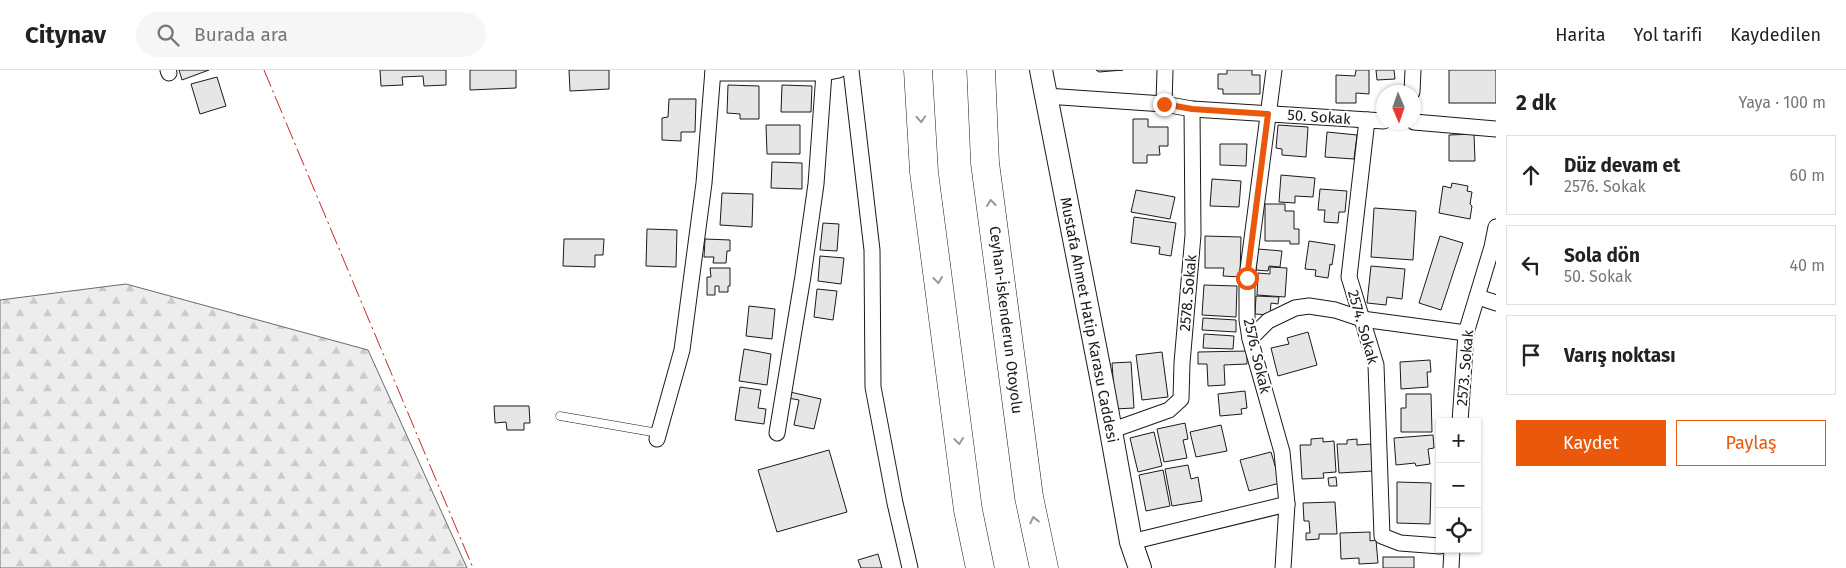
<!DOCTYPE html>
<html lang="tr">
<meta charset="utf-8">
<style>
:root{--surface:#fff;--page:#f6f6f6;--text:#222;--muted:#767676;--line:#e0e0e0;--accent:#ea580c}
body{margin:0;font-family:"Fira Sans",sans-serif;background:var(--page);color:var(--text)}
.controls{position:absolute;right:15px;bottom:15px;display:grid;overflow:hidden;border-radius:0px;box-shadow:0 1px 4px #0004}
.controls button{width:45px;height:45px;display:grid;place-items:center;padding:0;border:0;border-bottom:1px solid var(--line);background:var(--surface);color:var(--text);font:25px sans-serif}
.compass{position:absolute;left:1376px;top:15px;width:45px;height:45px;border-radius:50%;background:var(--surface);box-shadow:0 1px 4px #0004;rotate:178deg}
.stop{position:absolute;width:15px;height:15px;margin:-11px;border:4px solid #ea580c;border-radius:50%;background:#fff}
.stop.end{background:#ea580c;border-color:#fff;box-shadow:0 1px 5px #0008}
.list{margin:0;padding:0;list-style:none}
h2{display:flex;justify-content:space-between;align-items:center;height:65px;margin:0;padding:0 20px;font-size:21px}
h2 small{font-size:16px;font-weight:400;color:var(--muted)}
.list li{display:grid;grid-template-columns:32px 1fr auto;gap:15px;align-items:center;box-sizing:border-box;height:80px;margin:0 10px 10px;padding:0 10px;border:1px solid var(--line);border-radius:0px}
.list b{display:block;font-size:19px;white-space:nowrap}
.list p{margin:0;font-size:16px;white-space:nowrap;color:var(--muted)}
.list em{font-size:16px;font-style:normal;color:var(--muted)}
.actions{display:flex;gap:10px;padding:15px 20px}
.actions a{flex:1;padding:11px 0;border:1px solid var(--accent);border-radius:0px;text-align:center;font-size:18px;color:var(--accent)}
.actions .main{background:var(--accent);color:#fff}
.icon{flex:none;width:28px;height:28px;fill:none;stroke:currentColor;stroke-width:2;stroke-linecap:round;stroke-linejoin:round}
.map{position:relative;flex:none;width:1496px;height:498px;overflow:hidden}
header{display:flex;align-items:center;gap:30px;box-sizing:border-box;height:70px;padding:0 25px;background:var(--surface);border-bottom:1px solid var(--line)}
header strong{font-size:24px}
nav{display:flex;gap:28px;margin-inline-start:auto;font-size:18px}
.search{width:350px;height:45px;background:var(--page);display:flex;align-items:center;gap:12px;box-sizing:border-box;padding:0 18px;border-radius:28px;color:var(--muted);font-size:19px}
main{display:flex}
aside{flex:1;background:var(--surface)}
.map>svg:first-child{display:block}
</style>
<header>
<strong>Citynav</strong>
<div class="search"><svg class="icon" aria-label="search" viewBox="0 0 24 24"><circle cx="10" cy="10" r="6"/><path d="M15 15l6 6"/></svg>Burada ara</div>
<nav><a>Harita</a><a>Yol tarifi</a><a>Kaydedilen</a></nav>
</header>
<main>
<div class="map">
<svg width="1496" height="498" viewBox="0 0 1496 498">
<defs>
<pattern id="forest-firs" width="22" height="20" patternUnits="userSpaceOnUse" patternTransform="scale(1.25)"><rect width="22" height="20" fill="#ededed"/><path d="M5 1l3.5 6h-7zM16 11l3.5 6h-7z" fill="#cbcbcb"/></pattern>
</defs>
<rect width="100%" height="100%" fill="#fff"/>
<path fill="url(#forest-firs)" stroke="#6a6a6a" d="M126 214 368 280 467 498H0V230Z"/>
<g fill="#e6e6e6" stroke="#1a1a1a">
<path d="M179 0H209L182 10Z"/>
<path d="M380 0H446V15L424 16 423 6 402 7 403 15 381 16Z"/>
<path d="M470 0H516V18L470 20Z"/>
<path d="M569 0H609V19L570 21Z"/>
<path d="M1096 0H1123L1099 2Z"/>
<path d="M1227 0H1252V5H1260V24H1223V19H1218V4H1227Z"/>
<path d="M1356 0H1369V24L1356 23V33H1336V5L1355 6Z"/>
<path d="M1376 0H1394L1395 9 1377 10Z"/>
<rect x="1449" y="0" width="47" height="33"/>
<path d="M217 7 226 36 200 44 191 14Z"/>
<path d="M728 15 759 16V49H740V44L727 43Z"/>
<path d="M782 15 812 16 811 42H781Z"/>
<path d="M669 29H696L695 62H681V71L662 70V48L668 47Z"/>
<path d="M1133 49H1148V57H1168V76H1159L1160 85H1147V93H1133Z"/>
<path d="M766 55H800V84H767Z"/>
<path d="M1278 55 1308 57 1306 87 1282 85V79L1276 78Z"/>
<path d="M1327 62 1357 65 1354 89 1325 87Z"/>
<path d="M1474 64 1475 91H1449V65Z"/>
<path d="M1220 74H1247L1246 96 1220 95Z"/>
<path d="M772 92 802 93V119L771 118Z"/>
<path d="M1281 105 1315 108 1313 127 1295 126V133L1279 132Z"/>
<path d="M1212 109 1241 111 1239 137 1210 136Z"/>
<path d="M1452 113 1468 116 1467 121 1472 122 1470 134 1472 136 1470 149 1439 143 1443 116 1451 118Z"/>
<path d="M1320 119 1347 121 1345 142H1339L1338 153 1324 152 1325 140H1318Z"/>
<path d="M1136 120 1175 127 1170 149 1131 142Z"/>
<path d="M722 123 753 124 752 157 720 155Z"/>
<path d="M1265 134H1285V141H1294V159H1299V174H1290V171H1265Z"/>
<path d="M1374 138 1416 141 1413 190 1371 187Z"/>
<path d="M1134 147 1176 153 1171 186 1159 184 1160 177 1131 173Z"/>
<path d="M823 153 839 154 837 181 820 180Z"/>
<path d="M647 159 677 160 676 197 646 196Z"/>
<path d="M1205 166 1241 167 1240 207 1223 206 1224 198H1205Z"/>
<path d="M1440 166 1463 173 1441 240 1419 233Z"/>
<path d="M564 169H604L603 185H595V197L563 196Z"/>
<path d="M705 169 730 170V181H727L726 193H713L714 187H704Z"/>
<path d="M1309 171 1335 175 1332 195 1330 194 1328 208 1315 206 1316 200 1305 199Z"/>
<path d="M1258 179 1282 181 1280 197 1269 196 1268 201 1256 200Z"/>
<path d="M820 186 844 188 841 214 818 211Z"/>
<path d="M1371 196 1405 199 1402 229 1387 227 1386 235 1367 233Z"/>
<path d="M1270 197 1287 198 1285 227 1257 225 1258 203 1270 204Z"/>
<path d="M710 198H730V216H728V222H719V216H715V225H707V207H711Z"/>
<path d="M1204 215 1237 216 1236 247 1202 245Z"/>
<path d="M817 219 837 221 833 250 814 247Z"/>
<path d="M1256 226 1279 227 1278 234 1271 233 1270 245 1255 244Z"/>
<path d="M749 236 775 239 772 269 746 266Z"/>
<path d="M1203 248 1236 250V262L1202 260Z"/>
<path d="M1308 262 1317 295 1278 306 1271 278 1289 274 1287 268Z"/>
<path d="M1204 264 1234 266 1233 279 1203 278Z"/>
<path d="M744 279 771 284 767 315 739 311Z"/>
<path d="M1247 281V294L1224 295 1225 315 1208 316 1207 294H1198V282Z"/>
<path d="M1162 282 1168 327 1142 330 1136 285Z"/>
<path d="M1430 290 1431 302H1427L1428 317 1401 319 1400 292Z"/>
<path d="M1131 292 1134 338 1115 339 1112 293Z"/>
<path d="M740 317 761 320 758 338 766 339 764 354 735 350Z"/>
<path d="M1245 321 1247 338 1241 339 1242 344 1220 346 1218 324Z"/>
<path d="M790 322 821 329 814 359 794 355 799 330 788 328Z"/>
<path d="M1406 324H1431L1432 362H1401V338H1406Z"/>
<path d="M494 336H529L530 353H524V360H507L506 352 495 353Z"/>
<path d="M1185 353 1188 369 1183 370 1187 388 1164 392 1157 359Z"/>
<path d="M1221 355 1227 381 1196 387 1190 362Z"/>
<path d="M1154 362 1162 396 1138 402 1130 368Z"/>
<path d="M1433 365 1434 378 1428 379 1430 394 1416 396 1415 393 1396 395 1394 368Z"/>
<path d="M1323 368V372L1334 371 1336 402 1323 403 1324 408 1302 409 1300 375H1311V369Z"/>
<path d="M1357 369V375L1371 374 1373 401 1339 403 1337 374H1347V370Z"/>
<path d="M829 380 847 442 777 462 758 400Z"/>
<path d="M1271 382 1280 413 1249 421 1240 390Z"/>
<path d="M1188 395 1191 409 1198 407 1202 431 1172 436 1165 399Z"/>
<path d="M1163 400 1170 436 1146 441 1139 405Z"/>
<path d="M1336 407 1337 416H1329L1328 408Z"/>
<path d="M1397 412 1431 413 1430 454 1397 453Z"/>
<path d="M1335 432 1337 464H1319V469L1306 470V463H1310L1309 451H1304L1303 433Z"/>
<path d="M1370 462V471L1376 470 1378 493 1359 494V488L1341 489 1340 463Z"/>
<path d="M878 484 882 498H861L858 490Z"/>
<rect x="1383" y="487" width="31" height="11"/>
</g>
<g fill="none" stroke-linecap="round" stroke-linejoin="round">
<g stroke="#1a1a1a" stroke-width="9">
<path id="lane" d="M560 346 658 363"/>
</g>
<g stroke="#1a1a1a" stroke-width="17">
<g id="street">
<path d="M168 0 169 3"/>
<path d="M851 0 872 180 873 317 895 433 910 498"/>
<path d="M1274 0 1247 207V250L1250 269 1282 382 1287 434 1283 498"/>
<path d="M713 3H824L839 0"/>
<path d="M1412 22 1413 0"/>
<path d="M1046 26 1164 34 1192 39 1384 51"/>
<path d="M1164 34 1165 0"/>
<path d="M1367 50 1349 207 1376 295 1382 466 1400 473 1440 476"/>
<path d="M1414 52 1496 59"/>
<path d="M1478 227 1496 233"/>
<path d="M1250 269 1268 251 1295 238 1309 236 1335 240 1362 249 1466 263"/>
<path d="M1460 352 1466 263 1492 177 1496 157"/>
<path d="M1110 361 1169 340 1181 329 1182 293 1193 165 1192 39"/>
<path d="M777 363 803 206 816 114 824 3"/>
<path d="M657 369 682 280 704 113 713 0"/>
<path d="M1131 472 1287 434"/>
<path d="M1451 498 1452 479"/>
</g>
</g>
<g stroke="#1a1a1a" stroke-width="24">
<path id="secondary" d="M1041 0 1103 317 1131 472 1140 498"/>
</g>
<g stroke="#1a1a1a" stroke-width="29">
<g id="highway">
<path d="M918 0 924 102 968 440 980 498"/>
<path d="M981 0 985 93 1029 427 1044 498"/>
</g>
</g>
<use href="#lane" stroke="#fff" stroke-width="8"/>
<use href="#street" stroke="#fff" stroke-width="15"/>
<use href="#secondary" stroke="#fff" stroke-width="22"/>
<use href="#highway" stroke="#fff" stroke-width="28"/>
<path stroke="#c62828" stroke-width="1" stroke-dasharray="18 4 2.5 4" stroke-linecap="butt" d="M264 0 473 498"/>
</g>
<defs><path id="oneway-chevron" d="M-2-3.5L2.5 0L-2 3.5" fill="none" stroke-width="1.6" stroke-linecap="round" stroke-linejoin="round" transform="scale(1.25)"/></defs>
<g stroke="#989898">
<use href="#oneway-chevron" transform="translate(921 49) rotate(87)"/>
<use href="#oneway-chevron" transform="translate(991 133) rotate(-97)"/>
<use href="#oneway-chevron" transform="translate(938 210) rotate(83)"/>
<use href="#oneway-chevron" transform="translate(959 371) rotate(83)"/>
<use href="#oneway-chevron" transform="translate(1034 450) rotate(-102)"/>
</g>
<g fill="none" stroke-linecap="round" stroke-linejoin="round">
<path stroke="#ea580c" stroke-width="6" d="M1164 34 1192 39 1268 44 1247 208"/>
</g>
<g text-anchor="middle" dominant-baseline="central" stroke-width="4" stroke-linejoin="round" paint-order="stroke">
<g font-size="15" fill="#1a1a1a" stroke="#fff">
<text transform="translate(1319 47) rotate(4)">50. Sokak</text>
<text transform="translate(1188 223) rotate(-85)">2578. Sokak</text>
<text transform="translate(1006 250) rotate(83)">Ceyhan-İskenderun Otoyolu</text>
<text transform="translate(1089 250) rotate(79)">Mustafa Ahmet Hatip Karasu Caddesi</text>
<text transform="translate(1363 257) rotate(74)">2574. Sokak</text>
<text transform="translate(1257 286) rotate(77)">2576. Sokak</text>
<text transform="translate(1465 298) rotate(-85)">2573. Sokak</text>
</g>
</g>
</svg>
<div class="controls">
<button>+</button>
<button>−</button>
<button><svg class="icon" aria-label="locate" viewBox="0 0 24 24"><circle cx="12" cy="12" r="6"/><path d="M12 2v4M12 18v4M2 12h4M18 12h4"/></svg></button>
</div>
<svg class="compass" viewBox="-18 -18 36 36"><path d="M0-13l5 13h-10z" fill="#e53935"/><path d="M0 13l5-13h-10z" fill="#767676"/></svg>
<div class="stop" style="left:1247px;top:208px"></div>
<div class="stop end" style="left:1164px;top:34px"></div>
</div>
<aside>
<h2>2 dk<small>Yaya · 100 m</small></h2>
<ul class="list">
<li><svg class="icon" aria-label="ahead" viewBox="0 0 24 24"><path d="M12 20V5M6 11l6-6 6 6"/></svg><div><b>Düz devam et</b><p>2576. Sokak</p></div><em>60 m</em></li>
<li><svg class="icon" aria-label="left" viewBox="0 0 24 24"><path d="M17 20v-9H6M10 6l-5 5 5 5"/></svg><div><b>Sola dön</b><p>50. Sokak</p></div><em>40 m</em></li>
<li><svg class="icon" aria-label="arrive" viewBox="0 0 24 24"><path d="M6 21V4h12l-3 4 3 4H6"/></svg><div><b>Varış noktası</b></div></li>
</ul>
<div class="actions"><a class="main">Kaydet</a><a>Paylaş</a></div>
</aside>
</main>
